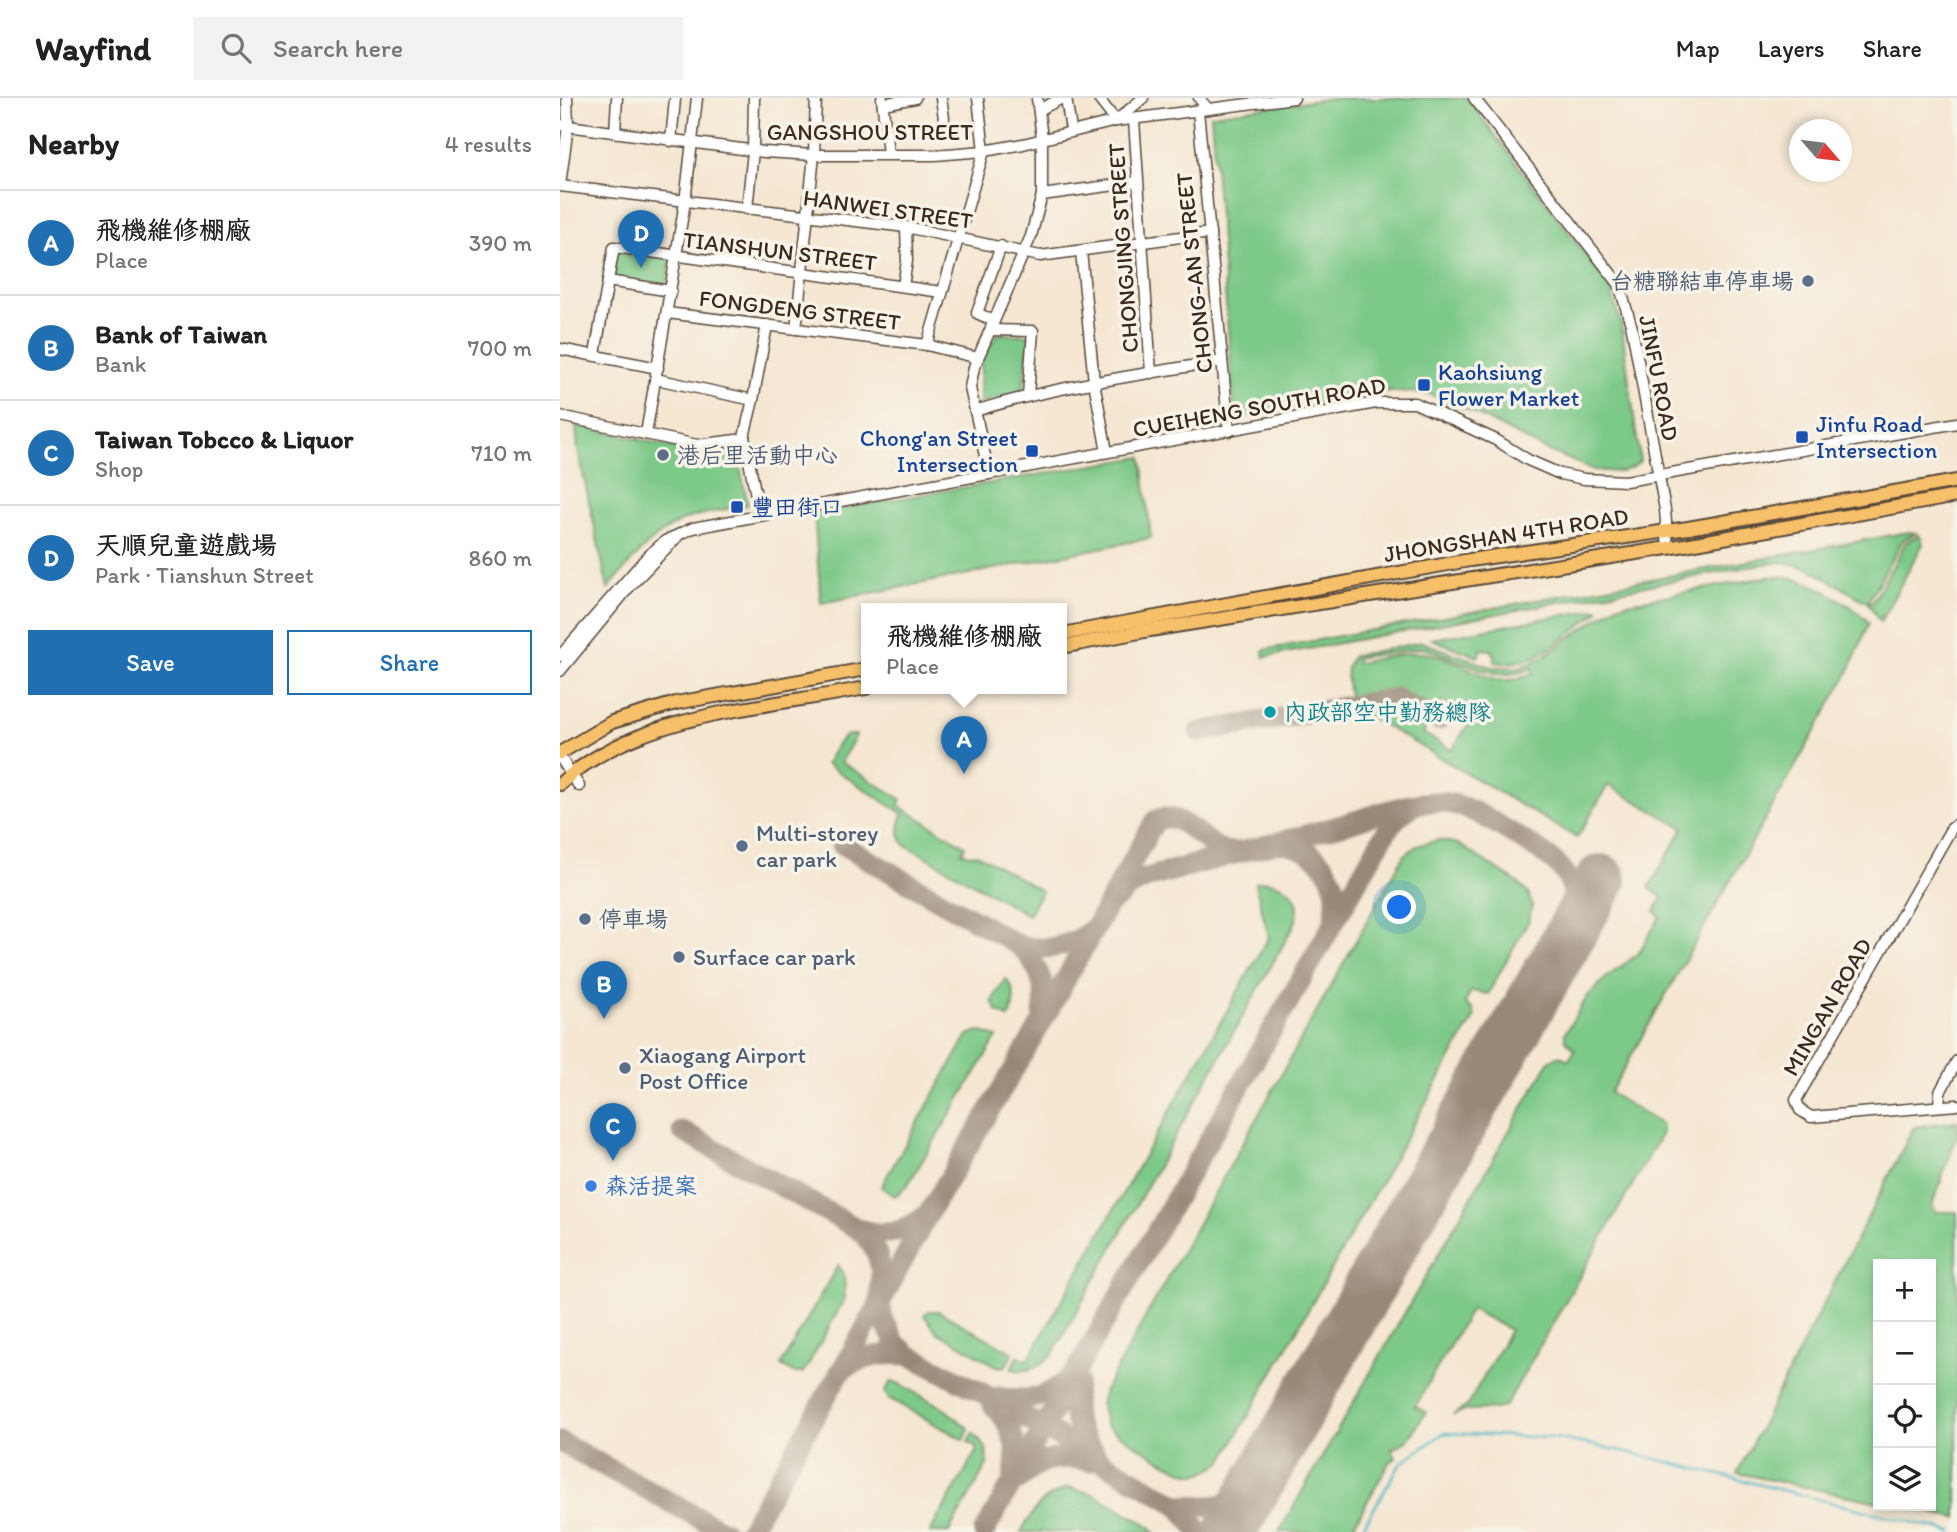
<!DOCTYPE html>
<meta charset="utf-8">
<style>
:root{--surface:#fff;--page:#f2f2f2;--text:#222;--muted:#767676;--line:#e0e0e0;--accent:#1f6fb2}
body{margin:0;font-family:Itim,"LXGW WenKai TC",sans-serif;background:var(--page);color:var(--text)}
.controls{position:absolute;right:21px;bottom:21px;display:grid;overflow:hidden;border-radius:0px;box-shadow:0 4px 10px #0003}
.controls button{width:63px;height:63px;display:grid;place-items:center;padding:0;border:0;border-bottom:2px solid var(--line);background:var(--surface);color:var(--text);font:35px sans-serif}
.compass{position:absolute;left:1229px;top:21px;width:63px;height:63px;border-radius:50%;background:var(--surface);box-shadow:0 4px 10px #0003;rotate:118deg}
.you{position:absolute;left:840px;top:810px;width:24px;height:24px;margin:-18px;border:5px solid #fff;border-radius:50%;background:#1a73e8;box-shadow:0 0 0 10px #1a73e833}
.badge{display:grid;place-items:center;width:46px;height:46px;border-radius:50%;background:var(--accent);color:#fff;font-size:23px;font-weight:700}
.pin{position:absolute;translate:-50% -58px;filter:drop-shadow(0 2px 4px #0008)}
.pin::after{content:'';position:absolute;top:37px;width:24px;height:21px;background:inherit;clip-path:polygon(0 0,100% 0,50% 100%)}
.popup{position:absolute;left:301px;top:505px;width:206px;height:91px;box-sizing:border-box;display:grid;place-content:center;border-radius:0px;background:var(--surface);filter:drop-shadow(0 2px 5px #0005);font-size:23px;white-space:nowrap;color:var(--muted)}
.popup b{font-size:26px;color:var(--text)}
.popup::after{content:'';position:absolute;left:50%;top:100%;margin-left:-14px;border:14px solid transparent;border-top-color:var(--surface)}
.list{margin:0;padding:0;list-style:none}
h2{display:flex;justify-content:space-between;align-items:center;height:91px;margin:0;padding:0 28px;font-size:30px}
h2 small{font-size:23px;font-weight:400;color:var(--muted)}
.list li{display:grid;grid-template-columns:46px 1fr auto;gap:21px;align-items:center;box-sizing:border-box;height:105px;padding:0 28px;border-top:2px solid var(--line)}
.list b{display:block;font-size:26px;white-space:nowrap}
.list p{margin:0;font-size:23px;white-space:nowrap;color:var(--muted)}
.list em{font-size:23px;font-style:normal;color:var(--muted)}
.actions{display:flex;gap:14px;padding:21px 28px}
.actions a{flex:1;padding:16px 0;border:2px solid var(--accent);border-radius:0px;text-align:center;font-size:24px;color:var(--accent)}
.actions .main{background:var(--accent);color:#fff}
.icon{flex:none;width:38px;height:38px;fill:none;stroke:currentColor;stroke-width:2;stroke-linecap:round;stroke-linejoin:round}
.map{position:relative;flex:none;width:1397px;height:1434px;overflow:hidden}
header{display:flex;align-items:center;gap:42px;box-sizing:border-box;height:98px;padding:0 35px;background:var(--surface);border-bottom:2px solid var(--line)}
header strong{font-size:33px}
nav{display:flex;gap:38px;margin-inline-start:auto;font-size:24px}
.search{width:490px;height:63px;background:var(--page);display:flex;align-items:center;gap:18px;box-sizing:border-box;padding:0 24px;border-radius:0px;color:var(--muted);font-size:26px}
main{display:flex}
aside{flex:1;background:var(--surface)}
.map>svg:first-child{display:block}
</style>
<header>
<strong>Wayfind</strong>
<div class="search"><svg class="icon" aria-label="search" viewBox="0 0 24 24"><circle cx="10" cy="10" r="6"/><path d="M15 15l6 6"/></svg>Search here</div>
<nav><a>Map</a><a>Layers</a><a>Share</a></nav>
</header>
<main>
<aside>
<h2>Nearby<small>4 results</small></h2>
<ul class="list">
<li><span class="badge">A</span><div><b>飛機維修棚廠</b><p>Place</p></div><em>390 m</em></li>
<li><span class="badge">B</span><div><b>Bank of Taiwan</b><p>Bank</p></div><em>700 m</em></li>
<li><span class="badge">C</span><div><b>Taiwan Tobcco &amp; Liquor</b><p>Shop</p></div><em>710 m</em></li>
<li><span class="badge">D</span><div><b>天順兒童遊戲場</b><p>Park · Tianshun Street</p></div><em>860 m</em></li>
</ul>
<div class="actions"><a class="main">Save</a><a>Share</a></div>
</aside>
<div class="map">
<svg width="1397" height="1434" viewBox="0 0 1397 1434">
<rect width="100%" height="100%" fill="#f7f3e8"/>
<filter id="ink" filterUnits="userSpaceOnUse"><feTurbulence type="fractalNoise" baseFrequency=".0143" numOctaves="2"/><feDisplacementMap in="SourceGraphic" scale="14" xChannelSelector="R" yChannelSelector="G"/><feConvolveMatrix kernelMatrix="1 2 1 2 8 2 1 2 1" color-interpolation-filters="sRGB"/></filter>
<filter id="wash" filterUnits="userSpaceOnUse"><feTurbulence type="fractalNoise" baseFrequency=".00686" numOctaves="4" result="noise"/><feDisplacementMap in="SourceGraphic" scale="28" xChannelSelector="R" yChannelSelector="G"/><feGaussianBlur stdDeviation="1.57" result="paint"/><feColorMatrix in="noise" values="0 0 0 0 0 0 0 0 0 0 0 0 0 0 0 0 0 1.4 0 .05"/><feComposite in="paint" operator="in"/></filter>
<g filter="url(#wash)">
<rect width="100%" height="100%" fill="#f5e7d2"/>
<g fill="#7dc988" stroke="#5c7a53" stroke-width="2" fill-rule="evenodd">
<path d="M773 0H907L1049 188 1061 224 1080 363 1073 369 1061 374 1034 372 982 350 904 310 866 295 828 293 675 320 651 17Z"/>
<path d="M56 151 111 159 107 190 52 182Z"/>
<path d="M437 236 470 237 463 293 420 306 421 263Z"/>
<path d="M16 327 134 354 175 346 188 407C169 411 148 414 129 420 96 431 70 464 48 491L18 352Z"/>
<path d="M582 359 591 440 261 505 254 415Z"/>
<path d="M1349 434 1356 435 1343 442 1308 503 1312 505 1346 444 1359 437 1363 446 1320 524 1308 505 1250 471 1226 464 1204 466 704 559 703 552Z"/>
<path d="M1207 479C1214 479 1222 478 1229 479 1253 484 1294 507 1309 525L1288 575 1050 995 1101 1026 1102 1035 946 1307C933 1316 913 1307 893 1317L907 1308 950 1232 911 1211 855 1308 866 1314 848 1342 832 1351 836 1360 829 1365 790 1434H719L990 962 1000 958 1009 962 1015 952 1005 942V935L1028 898 1046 880 1078 856 1100 819 1095 813 1102 799 1089 790 1123 730 1048 687 1017 740 812 620 796 618 793 613 836 605 869 624 863 635 892 652 912 621 882 603 875 614 837 594 792 602 789 598C787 583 783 570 793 558L862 544 931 569 960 570 984 558 1057 507ZM862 550C900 557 932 589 972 570L973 575C930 598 903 557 863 555 841 554 818 561 797 565L795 560Z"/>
<path d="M1038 511V514C1007 537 974 572 934 564L935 559 931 552 921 551 918 559 872 541Z"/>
<path d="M287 637H296L281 664 341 701 338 707 405 748 402 754 409 757 417 756 482 793 468 817 344 746C336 735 339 728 343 716L266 666 278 645Z"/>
<path d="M878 742 898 746 958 785 968 795 972 808 969 822 928 896 911 893 905 905 912 911 915 918 662 1364C653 1369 647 1375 636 1376 621 1378 563 1339 547 1328L541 1309 543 1295 844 757 857 748Z"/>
<path d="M705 783C732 788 746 803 733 829L492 1257C479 1269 469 1275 451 1271L458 1258 468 1262 709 839 695 785Z"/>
<path d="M445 881C458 890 454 907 449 920L437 913 432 903Z"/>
<path d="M418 933 437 939 347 1088 335 1098 321 1089 408 937Z"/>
<path d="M1397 1023V1038L1372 1107 1376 1114H1397V1420L1337 1408H1371V1166H1318V1404L1177 1375 1354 1029Z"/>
<path d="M278 1167 284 1176 285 1200 247 1269 242 1275H233L221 1267Z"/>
<path d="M369 1213H378L453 1255 445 1269 437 1268 377 1234 364 1217Z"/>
<path d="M331 1284 338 1285 382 1309 409 1331 404 1342 328 1300 325 1293Z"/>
<path d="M413 1335 426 1350 427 1367 389 1434H370L416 1354V1348L408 1344Z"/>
<path d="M509 1390 533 1396 588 1427 594 1434H461C476 1409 480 1400 509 1390Z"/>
</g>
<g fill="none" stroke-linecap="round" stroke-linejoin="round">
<path stroke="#4ab6c6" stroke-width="2.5" d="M800 1434 841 1365 884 1335 995 1340 1063 1353 1392 1434"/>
<g stroke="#988878" stroke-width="21">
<path d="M639 634 835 600 878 622"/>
<path d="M717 745C755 745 784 780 774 817"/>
<path d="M281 746 460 848C488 854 511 848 533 831"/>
<path d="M555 802 569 789 587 780C651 761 717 745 782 727 812 718 844 705 875 704 907 703 940 729 966 744 1017 775 1020 789 1005 845"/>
<path d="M460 848C479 868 488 889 483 916"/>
<path d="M122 1033 298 1131C325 1139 344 1136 366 1117"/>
<path d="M298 1131 306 1138 317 1156 321 1171 320 1205 322 1219 336 1246 349 1257 419 1293 618 1407C660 1409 668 1411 700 1383"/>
<path d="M280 1273C303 1258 322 1255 349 1257"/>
<path d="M517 1282C511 1316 513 1328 535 1355"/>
<path d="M438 1299C466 1304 486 1301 508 1281"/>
<path d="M433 1307C453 1327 460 1352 453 1379"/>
<path d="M0 1344 165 1434"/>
<path d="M459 1382C479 1359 503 1357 531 1363"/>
<path d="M618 1407 640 1434"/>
<path d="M188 1434 320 1205 368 1116 479 929 595 723C620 709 642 746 664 753 669 754 675 754 681 754"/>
<path d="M424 1434 816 751C826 734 834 718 852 709"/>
</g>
<path stroke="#988878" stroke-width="52" d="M670 1434 1041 782"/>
</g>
</g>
<g filter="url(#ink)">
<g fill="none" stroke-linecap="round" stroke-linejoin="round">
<g stroke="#574639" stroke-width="13">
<g id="minor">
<path d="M322 0 328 56"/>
<path d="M381 0 384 20"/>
<path d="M506 0 511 32"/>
<path d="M538 0 556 23 583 0"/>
<path d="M639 0 648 11"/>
<path d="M914 0 1059 186 1072 230 1105 412 1108 450"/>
<path d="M323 6 355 0"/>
<path d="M479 12 502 0"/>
<path d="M638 13 669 333"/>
<path d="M574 22 591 275"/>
<path d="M0 27 204 54 254 57H375L424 53 463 46 556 23 734 0"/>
<path d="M55 35 57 0"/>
<path d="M111 43 115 1"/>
<path d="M0 87 8 28 7 0"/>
<path d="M0 88 346 129 480 158 650 135"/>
<path d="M482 97 577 84"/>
<path d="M187 111 193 53 194 0"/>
<path d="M521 153 534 284 547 354"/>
<path d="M48 183 111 193"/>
<path d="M343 188 347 163 346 129"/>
<path d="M107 215 367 247 418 260"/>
<path d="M434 223 417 215 441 148"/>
<path d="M236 231 254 57 256 0"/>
<path d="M431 232 473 233 468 297"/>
<path d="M367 247 424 53 418 0"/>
<path d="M0 251 98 270"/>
<path d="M35 256 54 149 382 194"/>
<path d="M96 281 193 302"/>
<path d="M415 313C495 288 579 277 662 263"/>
<path d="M0 318 137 347 184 341"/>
<path d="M86 336 125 104 137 0"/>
<path d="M429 376 410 290 414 269 471 138 482 97V40L477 0"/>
<path d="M200 417 184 339 193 302 207 227"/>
<path d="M0 558 87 459 105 443 133 430 816 305H855L936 342 968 362 1000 376 1024 381 1066 383 1397 325"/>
<path d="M0 573 70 488 117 439"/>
<path d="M0 659 19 688"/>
<path d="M1397 726 1391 731 1236 1002 1240 1012 1251 1019 1397 1007"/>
<path d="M1379 1008 1380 994 1397 963"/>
</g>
</g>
<g stroke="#574639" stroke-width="16">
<g id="major">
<path d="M502 536 910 462 1128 430 1397 383"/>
<path d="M502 549 590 532 1108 450 1397 398"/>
<path d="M0 655 52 624 116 605 306 571"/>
<path d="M0 686C78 614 206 610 306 590"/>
</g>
</g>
<use href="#minor" stroke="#fff" stroke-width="10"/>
<use href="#major" stroke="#f6c06b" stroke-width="12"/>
</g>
</g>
<g fill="#5c6f8a" stroke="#f7f3e8" stroke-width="2.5">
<circle cx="1248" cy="183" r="7"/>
<circle cx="103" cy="357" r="7"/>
<circle cx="182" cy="748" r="7"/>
<circle cx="25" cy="821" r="7"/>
<circle cx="119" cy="859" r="7"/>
<circle cx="65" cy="970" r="7"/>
</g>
<g fill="#1a4fb4" stroke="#f7f3e8" stroke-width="2.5">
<rect x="857" y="280" width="14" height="14" rx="3.5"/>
<rect x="1235" y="332" width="14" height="14" rx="3.5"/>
<rect x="465" y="346" width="14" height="14" rx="3.5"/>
<rect x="170" y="402" width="14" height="14" rx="3.5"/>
</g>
<circle fill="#0f9aa8" stroke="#f7f3e8" stroke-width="2.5" cx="710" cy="614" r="7"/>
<circle fill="#3f7fe0" stroke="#f7f3e8" stroke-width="2.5" cx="31" cy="1088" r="7"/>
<g text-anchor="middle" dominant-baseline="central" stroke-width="7" stroke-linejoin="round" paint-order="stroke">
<g font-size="23" fill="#3b2a1e" stroke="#f7f3e8">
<text x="310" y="34">GANGSHOU STREET</text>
<text transform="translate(328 111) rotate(8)">HANWEI STREET</text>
<text transform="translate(563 150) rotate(-94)">CHONGJING STREET</text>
<text transform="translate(220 153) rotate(7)">TIANSHUN STREET</text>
<text transform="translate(634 175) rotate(-96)">CHONG-AN STREET</text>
<text transform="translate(240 212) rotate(7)">FONGDENG STREET</text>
<text transform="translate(1099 280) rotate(79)">JINFU ROAD</text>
<text transform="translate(699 309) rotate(-10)">CUEIHENG SOUTH ROAD</text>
<text transform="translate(946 437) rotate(-9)">JHONGSHAN 4TH ROAD</text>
<text transform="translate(1267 909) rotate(-60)">MINGAN ROAD</text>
</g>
<g font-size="23" fill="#4e5e75" stroke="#f7f3e8" text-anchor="start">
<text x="1234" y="183" text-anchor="end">台糖聯結車停車場</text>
<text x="117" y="357">港后里活動中心</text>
<text x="196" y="735">Multi-storey<tspan x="196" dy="26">car park</tspan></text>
<text x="39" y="821">停車場</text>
<text x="133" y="859">Surface car park</text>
<text x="79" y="957">Xiaogang Airport<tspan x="79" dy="26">Post Office</tspan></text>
</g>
<g font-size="23" fill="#164399" stroke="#f7f3e8" text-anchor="start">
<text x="878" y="274">Kaohsiung<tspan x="878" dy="26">Flower Market</tspan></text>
<text x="1256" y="326">Jinfu Road<tspan x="1256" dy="26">Intersection</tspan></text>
<text x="458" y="340" text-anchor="end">Chong'an Street<tspan x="458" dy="26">Intersection</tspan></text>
<text x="191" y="409">豐田街口</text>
</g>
<g font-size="23" fill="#0d838f" stroke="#f7f3e8" text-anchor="start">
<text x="724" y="614">內政部空中勤務總隊</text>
</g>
<g font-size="23" fill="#366cbe" stroke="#f7f3e8" text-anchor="start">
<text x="45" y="1088">森活提案</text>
</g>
</g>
</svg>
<div class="controls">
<button>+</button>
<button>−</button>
<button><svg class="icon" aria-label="locate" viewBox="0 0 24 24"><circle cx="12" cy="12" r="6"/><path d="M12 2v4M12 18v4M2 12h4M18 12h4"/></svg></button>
<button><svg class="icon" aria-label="layers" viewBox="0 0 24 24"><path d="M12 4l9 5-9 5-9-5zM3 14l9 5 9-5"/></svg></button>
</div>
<svg class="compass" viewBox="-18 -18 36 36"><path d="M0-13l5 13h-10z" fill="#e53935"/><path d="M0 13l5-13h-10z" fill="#767676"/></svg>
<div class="you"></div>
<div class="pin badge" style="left:404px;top:676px">A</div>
<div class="popup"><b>飛機維修棚廠</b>Place</div>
<div class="pin badge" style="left:44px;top:921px">B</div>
<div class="pin badge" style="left:53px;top:1063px">C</div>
<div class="pin badge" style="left:81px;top:170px">D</div>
</div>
</main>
